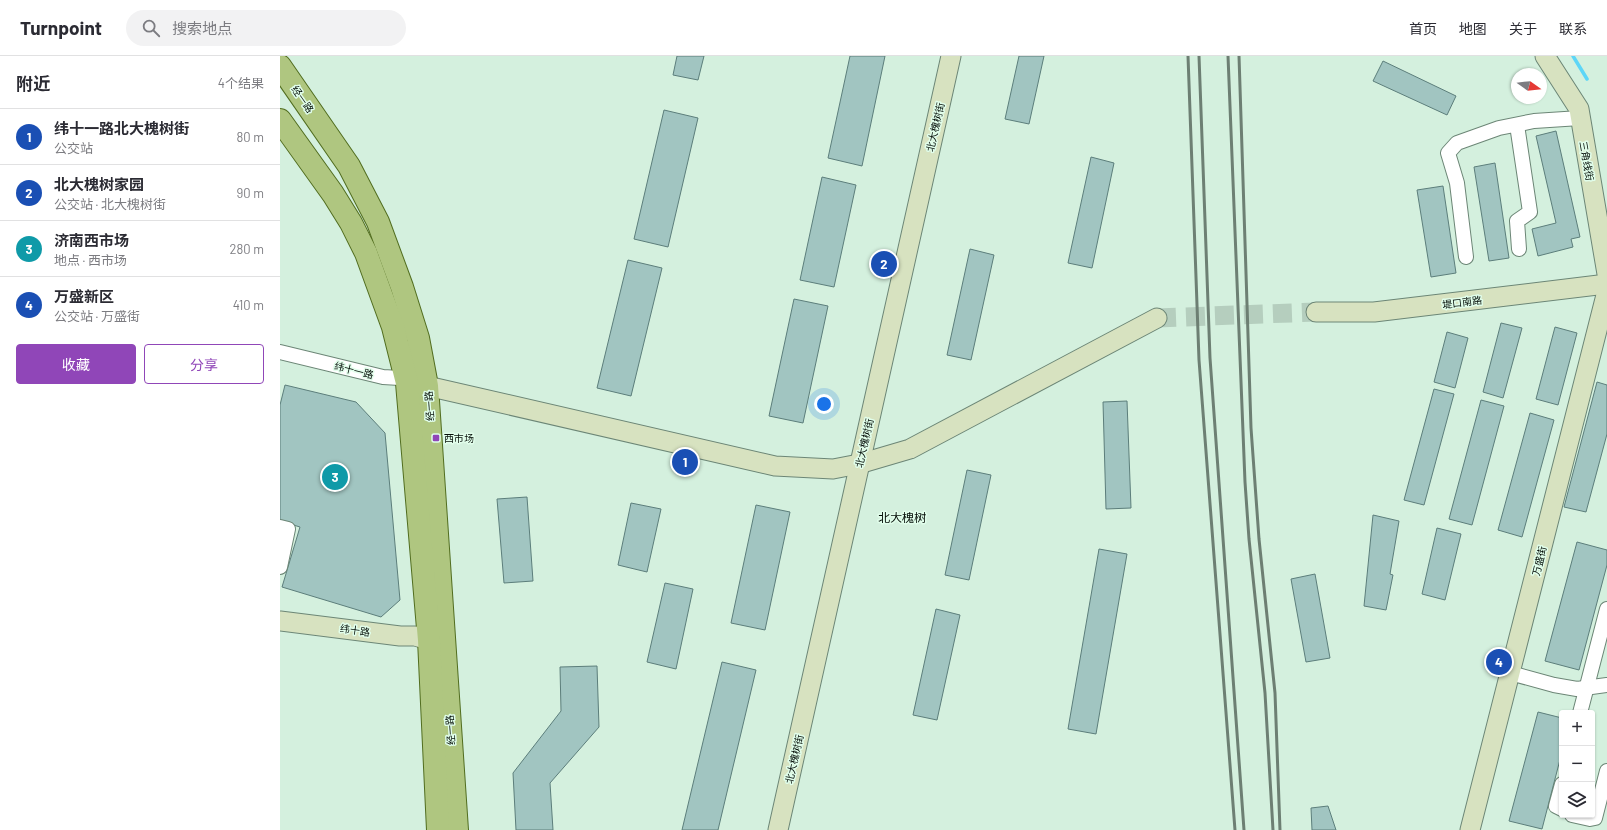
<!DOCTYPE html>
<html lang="zh">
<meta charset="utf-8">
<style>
:root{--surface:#fff;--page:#f2f2f3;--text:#2b2b33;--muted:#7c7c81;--line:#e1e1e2;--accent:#9046b8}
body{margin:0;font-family:Barlow,"Noto Sans SC",sans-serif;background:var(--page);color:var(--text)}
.controls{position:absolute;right:12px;bottom:12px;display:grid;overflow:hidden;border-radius:4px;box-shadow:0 1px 3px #0004}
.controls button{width:36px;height:36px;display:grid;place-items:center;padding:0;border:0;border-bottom:1px solid var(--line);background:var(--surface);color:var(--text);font:20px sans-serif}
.compass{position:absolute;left:1231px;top:12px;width:36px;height:36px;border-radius:50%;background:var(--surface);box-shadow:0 1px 3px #0004;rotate:105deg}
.you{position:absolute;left:544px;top:348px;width:14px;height:14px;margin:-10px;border:3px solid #fff;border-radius:50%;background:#1a73e8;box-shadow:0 0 0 6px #1a73e833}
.badge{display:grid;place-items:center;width:26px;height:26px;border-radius:50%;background:var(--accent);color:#fff;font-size:13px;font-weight:700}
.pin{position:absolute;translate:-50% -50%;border:2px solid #fff;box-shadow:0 1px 4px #0006}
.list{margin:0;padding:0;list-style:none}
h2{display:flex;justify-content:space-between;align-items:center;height:52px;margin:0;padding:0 16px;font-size:17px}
h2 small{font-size:13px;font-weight:400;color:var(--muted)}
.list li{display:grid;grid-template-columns:26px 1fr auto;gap:12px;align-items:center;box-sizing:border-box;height:56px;padding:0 16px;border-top:1px solid var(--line)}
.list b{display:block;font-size:15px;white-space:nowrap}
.list p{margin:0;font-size:13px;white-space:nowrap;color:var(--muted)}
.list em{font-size:13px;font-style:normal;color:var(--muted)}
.actions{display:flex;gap:8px;padding:12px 16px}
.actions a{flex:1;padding:9px 0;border:1px solid var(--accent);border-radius:4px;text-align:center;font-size:14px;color:var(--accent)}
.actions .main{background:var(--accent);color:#fff}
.icon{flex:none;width:22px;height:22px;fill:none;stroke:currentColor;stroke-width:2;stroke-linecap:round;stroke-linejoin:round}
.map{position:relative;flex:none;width:1327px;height:774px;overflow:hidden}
header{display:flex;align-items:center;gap:24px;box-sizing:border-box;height:56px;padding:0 20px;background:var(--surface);border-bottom:1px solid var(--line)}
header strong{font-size:19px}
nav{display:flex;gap:22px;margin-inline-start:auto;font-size:14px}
.search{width:280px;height:36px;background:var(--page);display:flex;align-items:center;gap:10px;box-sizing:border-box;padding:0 14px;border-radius:22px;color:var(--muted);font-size:15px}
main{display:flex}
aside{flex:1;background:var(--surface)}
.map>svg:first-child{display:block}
</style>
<header>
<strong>Turnpoint</strong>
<div class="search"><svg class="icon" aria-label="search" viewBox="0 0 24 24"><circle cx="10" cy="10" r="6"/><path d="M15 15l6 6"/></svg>搜索地点</div>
<nav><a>首页</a><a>地图</a><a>关于</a><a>联系</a></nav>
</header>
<main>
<aside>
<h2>附近<small>4个结果</small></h2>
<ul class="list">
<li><span class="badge" style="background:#1a4fb4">1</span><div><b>纬十一路北大槐树街</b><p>公交站</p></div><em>80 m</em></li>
<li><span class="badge" style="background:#1a4fb4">2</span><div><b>北大槐树家园</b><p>公交站 · 北大槐树街</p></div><em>90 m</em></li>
<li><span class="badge" style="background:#0f9aa8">3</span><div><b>济南西市场</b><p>地点 · 西市场</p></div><em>280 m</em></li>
<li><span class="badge" style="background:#1a4fb4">4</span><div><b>万盛新区</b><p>公交站 · 万盛街</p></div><em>410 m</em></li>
</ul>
<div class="actions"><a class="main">收藏</a><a>分享</a></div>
</aside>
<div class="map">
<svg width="1327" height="774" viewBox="0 0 1327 774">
<rect width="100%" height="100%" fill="#d4f0de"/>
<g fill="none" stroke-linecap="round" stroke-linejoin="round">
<path stroke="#5dd6f7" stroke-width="3.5" d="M1293 0 1307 23"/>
</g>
<g fill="#a1c5c1" stroke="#5c7e7b">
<path d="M397 0H424L418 24 393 19Z"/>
<path d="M570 0H605L582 110 548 102Z"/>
<path d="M739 0H764L749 68 725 63Z"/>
<path d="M1103 5 1176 40 1167 59 1093 25Z"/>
<path d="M384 54 418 62 388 191 354 183Z"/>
<path d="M1276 75 1300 181 1291 183 1293 191 1258 200 1252 173 1276 167 1256 80Z"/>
<path d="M811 101 834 107 812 212 788 207Z"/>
<path d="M1215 107 1229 202 1209 205 1194 111Z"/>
<path d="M542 121 576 129 554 231 520 224Z"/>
<path d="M1163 130 1176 217 1151 221 1137 134Z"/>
<path d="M690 193 714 199 691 304 667 299Z"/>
<path d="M348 204 382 212 351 340 317 332Z"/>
<path d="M514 243 548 250 523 367 489 360Z"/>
<path d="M1221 267 1242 272 1223 342 1203 336Z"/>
<path d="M1275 271 1297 277 1278 349 1256 343Z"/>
<path d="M1167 276 1188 282 1175 332 1154 326Z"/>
<path d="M1317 326 1327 329V378L1306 456 1284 451Z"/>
<path d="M5 329 76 346 105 377 120 544 101 561 2 531 20 471 0 465V349Z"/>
<path d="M1154 333 1174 338 1144 449 1124 444Z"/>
<path d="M1201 344 1224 350 1192 469 1169 463Z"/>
<path d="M847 345 851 452 826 453 823 346Z"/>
<path d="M1250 357 1274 364 1242 481 1218 474Z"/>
<path d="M687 414 711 419 689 524 665 519Z"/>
<path d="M247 441 253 525 224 527 217 443Z"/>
<path d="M351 447 381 453 367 516 338 509Z"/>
<path d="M476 449 510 456 485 574 451 567Z"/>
<path d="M1093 459 1119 465 1110 518 1113 519 1106 554 1084 550Z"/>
<path d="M1157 472 1181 478 1165 544 1142 538Z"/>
<path d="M1297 486 1327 494V509L1299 614 1265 605Z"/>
<path d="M819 493 847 498 816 678 788 673Z"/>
<path d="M1035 518 1050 602 1026 606 1011 523Z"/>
<path d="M385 527 413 533 396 613 367 606Z"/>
<path d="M656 553 680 559 657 664 633 659Z"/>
<path d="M442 606 476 614 438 774H402Z"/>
<path d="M317 610 319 671 270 727 273 774H236L233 717 281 655 280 611Z"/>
<path d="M1258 656 1282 662V696L1262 773 1229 765Z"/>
<path d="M1048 750 1056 774H1032L1031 752Z"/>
</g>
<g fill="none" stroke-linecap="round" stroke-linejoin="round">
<path stroke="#b5cebe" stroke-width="19" stroke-dasharray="19 10" stroke-linecap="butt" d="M877 262 1036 256"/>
<g stroke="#6c8676" stroke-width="16">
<g id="street">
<path d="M1237 69 1250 156 1237 165 1239 193"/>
<path d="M1186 201 1177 127 1168 97 1177 87 1219 72 1254 65 1300 62"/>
<path d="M0 296 103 321 120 322 127 327H131"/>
<path d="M0 471 8 473 0 511"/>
<path d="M1230 617 1274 629 1297 633 1327 629"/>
<path d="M1300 657 1327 553"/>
<path d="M1282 728 1276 750 1282 753"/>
<path d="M1292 759 1310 763 1315 762 1327 715"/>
</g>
</g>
<g stroke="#6c8676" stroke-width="21">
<g id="secondary">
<path d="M1265 0 1299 53 1327 218"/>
<path d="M1036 256H1094L1327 228"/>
<path d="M147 330 495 410 553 413 579 408 630 393 877 262"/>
<path d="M0 565 120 580H135L149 584"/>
<path d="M498 774 671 0"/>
<path d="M1190 774 1327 235"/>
</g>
</g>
<g stroke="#516d1f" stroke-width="24">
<g id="primary">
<path d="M0 10 69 110 98 166 122 231 138 282 147 330 177 774"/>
<path d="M0 64 53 138 71 167 86 197 113 271 127 327 149 584 158 774"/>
</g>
</g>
<use href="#street" stroke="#fff" stroke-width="14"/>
<use href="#secondary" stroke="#d7e2c0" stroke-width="19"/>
<use href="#primary" stroke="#afc680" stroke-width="22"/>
<g stroke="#6d7f73" stroke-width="3">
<path d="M908 0 919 304 955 774"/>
<path d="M919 0 930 302 964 774"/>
<path d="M948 0 965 426 969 483 985 637 993 774"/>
<path d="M959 0 971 372 979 483 995 637 1000 774"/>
</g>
</g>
<rect fill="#9046b8" stroke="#e1feeb" stroke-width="1.5" x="152" y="378" width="8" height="8" rx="2"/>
<g text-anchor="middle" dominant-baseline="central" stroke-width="3" stroke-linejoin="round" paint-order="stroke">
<g font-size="10" fill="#050e08" stroke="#e1feeb">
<text transform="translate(23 43) rotate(55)">经一路</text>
<text transform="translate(655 71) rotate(-77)">北大槐树街</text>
<text transform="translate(1307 105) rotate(80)">三角线街</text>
<text transform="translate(1182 246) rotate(-7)">堤口南路</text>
<text transform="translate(74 314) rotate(14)">纬十一路</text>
<text transform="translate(149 350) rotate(-94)">经一路</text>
<text transform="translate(584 387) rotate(-77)">北大槐树街</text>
<text transform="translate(1259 505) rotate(-76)">万盛街</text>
<text transform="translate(75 574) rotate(8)">纬十路</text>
<text transform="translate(170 674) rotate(-94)">经一路</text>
<text transform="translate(514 703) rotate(-77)">北大槐树街</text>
</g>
<g font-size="10" fill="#050e08" stroke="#e1feeb" text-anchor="start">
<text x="164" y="382">西市场</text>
</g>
<g font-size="12" fill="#050e08" stroke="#e1feeb">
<text x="622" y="461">北大槐树</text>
</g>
</g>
</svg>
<div class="controls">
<button>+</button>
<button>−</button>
<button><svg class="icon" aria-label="layers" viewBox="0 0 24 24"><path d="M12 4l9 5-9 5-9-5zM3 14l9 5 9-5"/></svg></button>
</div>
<svg class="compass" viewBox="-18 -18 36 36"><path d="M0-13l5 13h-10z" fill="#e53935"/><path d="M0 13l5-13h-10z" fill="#7c7c81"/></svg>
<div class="you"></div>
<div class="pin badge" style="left:405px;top:406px;background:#1a4fb4">1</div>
<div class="pin badge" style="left:604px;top:208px;background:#1a4fb4">2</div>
<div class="pin badge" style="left:55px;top:421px;background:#0f9aa8">3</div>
<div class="pin badge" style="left:1219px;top:606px;background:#1a4fb4">4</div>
</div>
</main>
